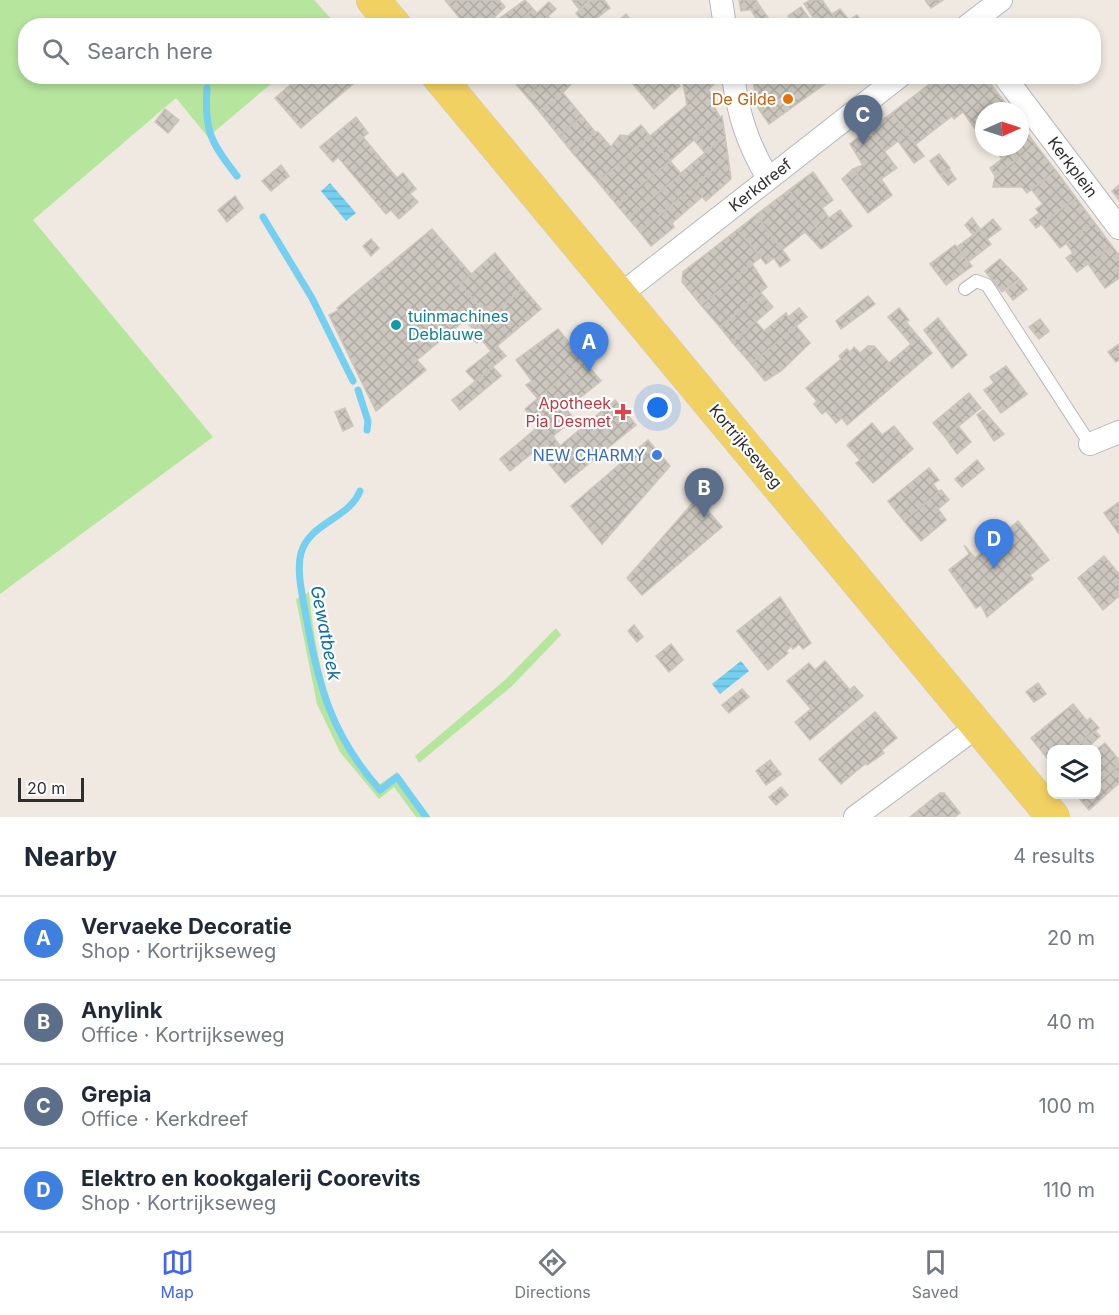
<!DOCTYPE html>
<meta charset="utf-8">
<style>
:root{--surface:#fff;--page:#f6f6f7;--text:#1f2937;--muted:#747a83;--line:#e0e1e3;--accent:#4264fb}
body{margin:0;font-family:Inter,sans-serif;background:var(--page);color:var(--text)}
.controls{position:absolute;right:18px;bottom:18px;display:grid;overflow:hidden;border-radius:12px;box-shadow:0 3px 9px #0003}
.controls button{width:54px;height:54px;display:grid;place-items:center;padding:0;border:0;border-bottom:2px solid var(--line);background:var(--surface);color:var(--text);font:30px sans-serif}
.compass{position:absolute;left:975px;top:102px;width:54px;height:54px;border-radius:50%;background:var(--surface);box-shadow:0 3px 9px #0003;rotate:87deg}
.scale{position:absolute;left:18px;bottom:15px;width:66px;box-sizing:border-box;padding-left:6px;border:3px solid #2e2e2e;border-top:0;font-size:16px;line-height:21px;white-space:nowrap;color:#2e2e2e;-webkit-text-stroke:4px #fff;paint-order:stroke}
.you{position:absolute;left:658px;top:408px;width:21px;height:21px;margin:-15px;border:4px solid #fff;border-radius:50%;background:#1a73e8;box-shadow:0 0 0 9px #1a73e833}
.badge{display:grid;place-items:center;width:39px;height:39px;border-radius:50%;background:var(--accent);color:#fff;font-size:20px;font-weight:700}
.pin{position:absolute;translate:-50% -50px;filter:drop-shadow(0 2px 3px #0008)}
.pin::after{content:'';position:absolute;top:32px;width:21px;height:18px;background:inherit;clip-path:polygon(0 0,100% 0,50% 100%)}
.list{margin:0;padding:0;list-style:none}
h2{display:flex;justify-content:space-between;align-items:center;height:78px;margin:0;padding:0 24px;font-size:26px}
h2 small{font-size:20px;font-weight:400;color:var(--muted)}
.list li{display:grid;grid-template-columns:39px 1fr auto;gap:18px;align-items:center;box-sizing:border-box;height:84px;padding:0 24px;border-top:2px solid var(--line)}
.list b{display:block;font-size:22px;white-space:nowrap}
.list p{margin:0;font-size:20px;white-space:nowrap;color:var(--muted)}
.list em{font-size:20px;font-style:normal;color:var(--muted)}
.icon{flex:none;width:33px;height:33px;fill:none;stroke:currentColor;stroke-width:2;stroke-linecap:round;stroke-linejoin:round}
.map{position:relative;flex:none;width:1119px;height:817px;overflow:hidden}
.search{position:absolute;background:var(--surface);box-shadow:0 3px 9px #0003;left:18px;right:18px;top:18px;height:66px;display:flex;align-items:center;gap:15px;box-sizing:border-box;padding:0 21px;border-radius:24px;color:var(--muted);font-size:22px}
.sheet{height:414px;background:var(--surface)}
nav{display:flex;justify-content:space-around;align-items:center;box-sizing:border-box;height:84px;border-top:2px solid var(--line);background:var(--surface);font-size:16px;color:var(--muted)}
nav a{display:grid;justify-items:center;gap:3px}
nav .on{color:var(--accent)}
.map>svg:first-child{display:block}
</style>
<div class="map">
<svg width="1119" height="817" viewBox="0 0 1119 817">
<defs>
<pattern id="water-rules" width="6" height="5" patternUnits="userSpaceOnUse" patternTransform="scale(1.5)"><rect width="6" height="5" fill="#75cff0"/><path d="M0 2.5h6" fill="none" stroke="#66b2ce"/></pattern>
<pattern id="building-cross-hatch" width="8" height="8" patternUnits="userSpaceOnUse" patternTransform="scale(1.5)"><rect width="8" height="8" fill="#cbc7bf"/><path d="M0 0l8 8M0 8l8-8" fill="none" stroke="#afaba4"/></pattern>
</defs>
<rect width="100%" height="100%" fill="#efe9e1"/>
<g fill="#b6e59e">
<path d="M0 0H314L337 25 26 26V76L279 77 208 137 176 98 33 220 213 437 0 594Z"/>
<path d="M309 592C315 658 331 735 379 785L397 772 430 817H416L394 787 379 799 340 752 317 704 296 599Z"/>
<path d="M556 628 561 635 511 687 419 763 415 756 505 680Z"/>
</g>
<g fill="url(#water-rules)">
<path d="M330 183 356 213 346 221 321 191Z"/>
<path d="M741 661 749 671 720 694 712 684Z"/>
</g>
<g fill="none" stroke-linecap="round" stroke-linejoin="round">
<g stroke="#75cff0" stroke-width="7">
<path d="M207 88C204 131 211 143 237 176"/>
<path d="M263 217 312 298 353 381"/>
<path d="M358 390 368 421 367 430"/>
<path d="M360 491C349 519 310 522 301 553 296 571 303 598 306 616 318 686 332 736 380 790L397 777 426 817"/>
</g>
</g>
<g fill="url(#building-cross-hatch)" stroke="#cbc5ba" stroke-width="1.5">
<path d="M445 0H499L505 7 485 26H466Z"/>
<path d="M525 0 533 9 514 26H485L494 17 499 22V19Z"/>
<path d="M572 0H590L579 9Z"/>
<path d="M592 0H604L610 8 586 26 576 13Z"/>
<path d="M739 0H756L761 8 741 11Z"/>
<path d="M810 0H822L840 26H819L804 4Z"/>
<path d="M925 0H943L931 8Z"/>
<path d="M549 2 556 9 537 26H514L533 9 537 13Z"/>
<path d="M801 7 811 21 809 26H795L788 16Z"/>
<path d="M761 8 774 26H761L751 10Z"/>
<path d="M840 9 849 20 857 15 864 26H840L832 14Z"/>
<path d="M626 14 635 26H613Z"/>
<path d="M548 16 554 26H537Z"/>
<path d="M301 76H346L353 84 301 128 275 98Z"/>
<path d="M509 76H551L527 97Z"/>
<path d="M551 76H569L567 79 571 84 552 104 550 102 539 111 527 97Z"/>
<path d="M630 76H672L680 86 654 109 628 78Z"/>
<path d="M691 76H711L716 82 708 90 720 104 715 108 720 117 670 161 650 136 687 105 683 83Z"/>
<path d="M752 76H811L819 88 769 124 758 108Z"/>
<path d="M811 76H831L832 79 819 88Z"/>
<path d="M940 76H985L1011 111H984V141L963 112 954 119 952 116 916 144 892 113Z"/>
<path d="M562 92 582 116 559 136 539 111 550 102 552 104Z"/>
<path d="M165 109 179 120 168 133 155 122Z"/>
<path d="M892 113 924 156 914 163 898 141 884 152 868 130Z"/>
<path d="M582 116 595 132 572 152 559 136Z"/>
<path d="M722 116 725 136 705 153 694 140Z"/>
<path d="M356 117 368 133 363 137 397 178 403 173 416 189 410 194 418 202 399 219 391 210 386 214 338 157 333 162 320 147Z"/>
<path d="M1020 123 1036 145 995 176 990 168 1002 159 997 152 1001 149 1000 147H1020Z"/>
<path d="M641 125 650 136 598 182 572 152 595 132H598L611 147 620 135 628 136Z"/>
<path d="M868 130 897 168 881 179 892 195 880 204 853 169 863 165 850 144Z"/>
<path d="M650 136 670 161 617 205 598 182Z"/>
<path d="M725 136 728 157 640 232 628 218Z"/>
<path d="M1036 145 1056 171 1027 193 1022 187H993L995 176Z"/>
<path d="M939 154 950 168 940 175 930 161Z"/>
<path d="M728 157 731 179 706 201 702 197 672 223 674 227 651 246 640 232Z"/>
<path d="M670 161 681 174 628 218 617 205Z"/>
<path d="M281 165 289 176 271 191 262 181Z"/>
<path d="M853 169 880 204 868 213 842 179Z"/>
<path d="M949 169 956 179 948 185 941 176Z"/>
<path d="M1056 171 1076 198 1036 228 1030 220 1039 213 1036 209 1043 204 1032 190Z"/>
<path d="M813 172 833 200 822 208 829 218 840 210 852 226 828 244 789 190Z"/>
<path d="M1119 185V200L1112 191Z"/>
<path d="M789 190 828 244 821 249 805 232 782 250 756 215Z"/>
<path d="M235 196 243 208 227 222 218 210Z"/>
<path d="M1076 198 1094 222 1060 248 1042 225Z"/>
<path d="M756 215 790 260 780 267 774 258 766 264 737 230Z"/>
<path d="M972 218 980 229 973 235 965 225Z"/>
<path d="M993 219 1001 229 987 239 980 230Z"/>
<path d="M1094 222 1112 246 1077 272 1066 258 1073 253 1066 243Z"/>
<path d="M432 229 471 274 460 284 482 310 487 306 493 314 474 330 465 320 417 360 426 370 376 411 329 315 339 310 337 308Z"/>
<path d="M737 230 761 257 701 305 682 282 683 272Z"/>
<path d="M980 230 991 244 968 262 957 247Z"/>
<path d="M371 239 379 248 371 256 363 246Z"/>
<path d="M955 245 972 266 946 285 930 264Z"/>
<path d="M1112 246 1119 255V278L1105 288 1088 264Z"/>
<path d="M495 253 523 288 493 314 487 306 482 310 460 284Z"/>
<path d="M1000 259 1019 279 1002 292 985 271Z"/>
<path d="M752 264 767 287 720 327 701 305Z"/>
<path d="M1020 280 1027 289 1013 300 1006 291Z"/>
<path d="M523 288 541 309 497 346 506 356 475 381 466 371 491 351 480 338 477 343 467 336Z"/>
<path d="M761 293 773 307 732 342 720 327Z"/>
<path d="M868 296 875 304 841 329 836 321Z"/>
<path d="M799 308 807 317 751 364 732 342 756 322 764 331 786 313 788 317Z"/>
<path d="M899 308 909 320 906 322 932 353 847 425 842 418 836 423 826 411 822 414 814 404 817 401 806 388 841 359 839 356 847 349 850 352 854 347 860 353 868 346H874L889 363 911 344 888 317Z"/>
<path d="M938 318 967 355 952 368 924 330Z"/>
<path d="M1040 319 1049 331 1039 339 1029 327Z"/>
<path d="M796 326 810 343 781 371 765 381 751 364Z"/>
<path d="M558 329 583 360 538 399 526 385 532 381 516 360Z"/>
<path d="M1119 344V360L1116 362 1108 352Z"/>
<path d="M583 360 601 381 566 409 574 419 510 471 500 459 539 426 525 409Z"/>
<path d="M1006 366 1027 394 1001 413 984 390 994 383 990 377Z"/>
<path d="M493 367 501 376 460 410 452 400Z"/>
<path d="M969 393 981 408 945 437 933 423Z"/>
<path d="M615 400 636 425 565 483 537 449 553 436 560 446Z"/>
<path d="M345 408 353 426 343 431 335 412Z"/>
<path d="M983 410 1004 434 994 441 977 415Z"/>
<path d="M872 423 882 435 894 426 913 449 873 483 856 463 860 460 847 445Z"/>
<path d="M958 426 971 442 957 454 945 437Z"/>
<path d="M648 440 670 466 602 544 571 506Z"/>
<path d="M977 460 984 469 962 487 955 479Z"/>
<path d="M929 468 939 480 933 484 939 492 904 521 888 501Z"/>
<path d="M941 490 949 500 938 509 946 520 921 541 904 521Z"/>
<path d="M697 498 722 527 642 595 627 578Z"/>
<path d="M1119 502V534L1104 513Z"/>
<path d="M1018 521 1049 560 1030 575 1033 579 987 617 981 605 976 608 949 570 969 554 964 545 975 558 988 548 983 541 1005 522 1010 528Z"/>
<path d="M1104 556 1119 574V596L1103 610 1078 578Z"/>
<path d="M780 597 811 643 803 649 799 644 793 649 791 646 786 651 788 653 768 670 737 631Z"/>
<path d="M634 625 643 637 637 642 628 631Z"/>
<path d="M671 644 683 660 669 672 656 656Z"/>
<path d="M825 661 850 690 854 686 863 696 810 740 795 722 811 709 787 681 809 663 815 670Z"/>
<path d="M1038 683 1046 694 1034 702 1026 692Z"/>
<path d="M742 689 749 697 729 713 722 705Z"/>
<path d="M1073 704 1087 721 1090 718 1099 728 1072 750H1052V764L1031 738Z"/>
<path d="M875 712 897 738 882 750 884 753 867 765 866 763 841 784 819 759Z"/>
<path d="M1095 731 1100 736 1085 750H1072Z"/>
<path d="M1105 743 1119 760V765L1096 784V750Z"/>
<path d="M770 760 781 774 766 785 756 771Z"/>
<path d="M1119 765V783L1089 810 1079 798 1083 794H1096V784Z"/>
<path d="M781 787 788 795 776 805 769 797Z"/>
<path d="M940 793H944L960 813 955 817H910Z"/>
</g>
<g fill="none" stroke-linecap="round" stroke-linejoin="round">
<g stroke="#b4b7c1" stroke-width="14">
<path id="service" d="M965 289 976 281 987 285 1090 444"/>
</g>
<g stroke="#b4b7c1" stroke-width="24">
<g id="minor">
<path d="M721 0 725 26"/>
<path d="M967 26 1001 0"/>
<path d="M733 76C738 114 748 145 768 178"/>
<path d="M1004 76 1119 228"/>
<path d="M620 295 900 76"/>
<path d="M1090 444 1119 432"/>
<path d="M855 817 978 726"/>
</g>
</g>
<g stroke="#c9c9c9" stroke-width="34">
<g id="primary">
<path d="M373 0 395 26"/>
<path d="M438 76 1053 817"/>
</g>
</g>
<use href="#service" stroke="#fff" stroke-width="12"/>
<use href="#minor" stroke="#fff" stroke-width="22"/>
<use href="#primary" stroke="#f2d163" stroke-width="33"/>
</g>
<circle fill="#e8710a" stroke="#fff" stroke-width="2" cx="788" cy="99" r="6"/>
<circle fill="#0f9aa8" stroke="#fff" stroke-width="2" cx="396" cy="325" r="6"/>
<path fill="#e0444e" stroke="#fff" stroke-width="2" d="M620 403h6v6h6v6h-6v6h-6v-6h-6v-6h6z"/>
<circle fill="#3f7fe0" stroke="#fff" stroke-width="2" cx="657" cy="455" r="6"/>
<g text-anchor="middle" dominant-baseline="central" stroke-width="4.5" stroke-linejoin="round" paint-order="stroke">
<g font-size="16" fill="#c56008" stroke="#fff" text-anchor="end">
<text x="776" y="99">De Gilde</text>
</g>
<g font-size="16" fill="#2e2e2e" stroke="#fff">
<text transform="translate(1073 167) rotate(53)">Kerkplein</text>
<text transform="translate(760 185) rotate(-38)">Kerkdreef</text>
<text transform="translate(746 446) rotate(50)">Kortrijkseweg</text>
</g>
<g font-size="16" fill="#0d838f" stroke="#fff" text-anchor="start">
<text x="408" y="316">tuinmachines<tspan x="408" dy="18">Deblauwe</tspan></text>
</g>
<g font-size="16" fill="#be3a42" stroke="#fff" text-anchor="end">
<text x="611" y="403">Apotheek<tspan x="611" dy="18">Pia Desmet</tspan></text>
</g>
<g font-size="16" fill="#366cbe" stroke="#fff" text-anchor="end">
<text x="645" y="455">NEW CHARMY</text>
</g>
<g font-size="18" font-style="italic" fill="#0d6fa3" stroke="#fff">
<text transform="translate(326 633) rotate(79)">Gewatbeek</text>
</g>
</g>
</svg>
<div class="controls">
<button><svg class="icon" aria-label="layers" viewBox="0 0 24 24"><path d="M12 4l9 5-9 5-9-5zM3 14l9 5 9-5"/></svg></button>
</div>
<svg class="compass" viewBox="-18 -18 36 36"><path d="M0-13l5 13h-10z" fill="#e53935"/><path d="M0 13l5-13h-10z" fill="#747a83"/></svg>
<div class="scale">20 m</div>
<div class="you"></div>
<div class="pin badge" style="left:589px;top:372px;background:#3f7fe0">A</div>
<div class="pin badge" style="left:704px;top:518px;background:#5c6f8a">B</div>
<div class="pin badge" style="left:863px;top:145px;background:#5c6f8a">C</div>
<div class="pin badge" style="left:994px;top:569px;background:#3f7fe0">D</div>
<div class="search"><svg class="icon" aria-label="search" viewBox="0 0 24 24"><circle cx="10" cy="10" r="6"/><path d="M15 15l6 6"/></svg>Search here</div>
</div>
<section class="sheet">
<h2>Nearby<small>4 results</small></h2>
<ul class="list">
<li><span class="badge" style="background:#3f7fe0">A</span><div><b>Vervaeke Decoratie</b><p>Shop · Kortrijkseweg</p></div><em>20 m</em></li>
<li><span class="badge" style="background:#5c6f8a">B</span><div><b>Anylink</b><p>Office · Kortrijkseweg</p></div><em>40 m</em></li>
<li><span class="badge" style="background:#5c6f8a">C</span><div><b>Grepia</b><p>Office · Kerkdreef</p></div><em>100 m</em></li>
<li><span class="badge" style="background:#3f7fe0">D</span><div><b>Elektro en kookgalerij Coorevits</b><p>Shop · Kortrijkseweg</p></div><em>110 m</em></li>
</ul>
</section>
<nav>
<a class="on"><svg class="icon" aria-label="map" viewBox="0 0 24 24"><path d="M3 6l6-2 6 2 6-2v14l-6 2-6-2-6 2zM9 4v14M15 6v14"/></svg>Map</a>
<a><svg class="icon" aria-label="directions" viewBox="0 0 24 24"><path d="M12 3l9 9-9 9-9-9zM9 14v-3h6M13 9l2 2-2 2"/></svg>Directions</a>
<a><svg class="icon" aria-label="saved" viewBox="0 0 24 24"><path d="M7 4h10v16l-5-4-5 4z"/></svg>Saved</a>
</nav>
